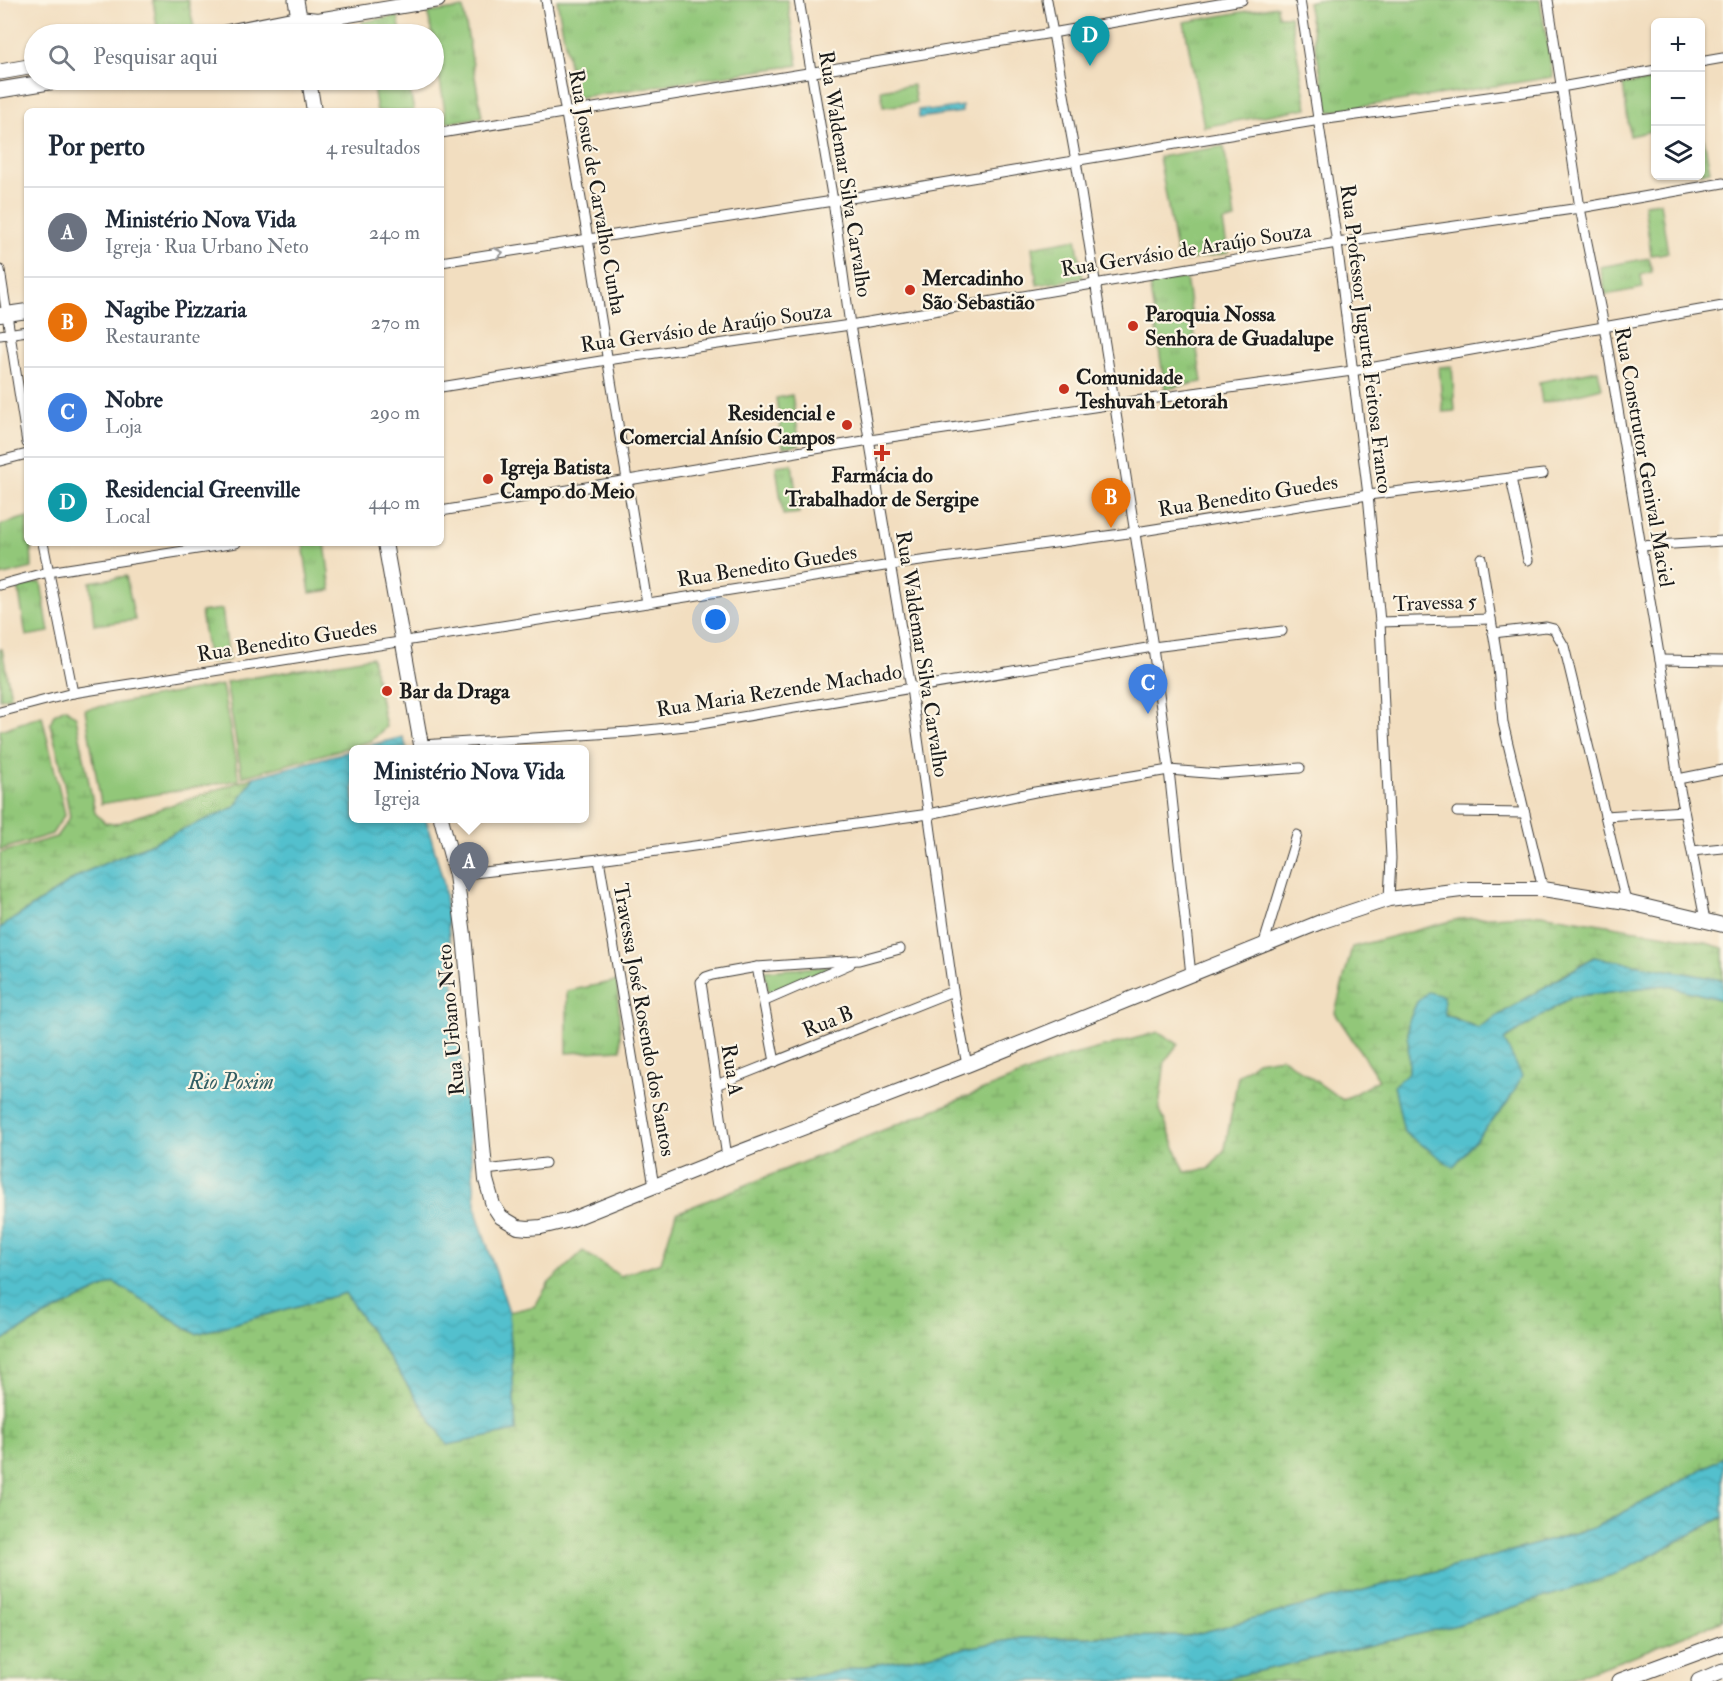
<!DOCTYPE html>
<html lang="pt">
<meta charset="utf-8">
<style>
:root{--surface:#fff;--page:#f6f6f7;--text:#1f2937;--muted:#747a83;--line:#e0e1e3;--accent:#db2777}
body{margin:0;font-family:"IM FELL Double Pica",serif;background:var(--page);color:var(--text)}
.controls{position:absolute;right:18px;top:18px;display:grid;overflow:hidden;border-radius:9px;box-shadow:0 2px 4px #0004}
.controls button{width:54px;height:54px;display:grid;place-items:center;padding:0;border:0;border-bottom:2px solid var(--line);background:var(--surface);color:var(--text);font:30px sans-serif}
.you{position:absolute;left:716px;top:620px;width:21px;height:21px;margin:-15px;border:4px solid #fff;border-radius:50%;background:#1a73e8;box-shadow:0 0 0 9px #1a73e833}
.badge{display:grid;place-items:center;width:39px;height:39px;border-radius:50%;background:var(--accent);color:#fff;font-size:20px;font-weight:700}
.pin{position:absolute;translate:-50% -50px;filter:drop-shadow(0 2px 3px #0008)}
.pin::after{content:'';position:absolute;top:32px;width:21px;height:18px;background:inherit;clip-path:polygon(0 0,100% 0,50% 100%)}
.popup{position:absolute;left:349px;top:745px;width:240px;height:78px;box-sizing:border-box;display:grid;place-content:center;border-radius:9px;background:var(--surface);filter:drop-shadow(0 2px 4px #0005);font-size:20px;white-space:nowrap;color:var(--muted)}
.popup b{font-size:22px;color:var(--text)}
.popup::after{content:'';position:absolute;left:50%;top:100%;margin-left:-12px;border:12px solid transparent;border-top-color:var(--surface)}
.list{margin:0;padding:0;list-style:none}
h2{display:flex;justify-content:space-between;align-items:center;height:78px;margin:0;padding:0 24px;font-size:26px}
h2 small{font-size:20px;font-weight:400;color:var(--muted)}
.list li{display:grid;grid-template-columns:39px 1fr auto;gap:18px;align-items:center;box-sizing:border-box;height:90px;padding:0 24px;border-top:2px solid var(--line)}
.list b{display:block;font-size:22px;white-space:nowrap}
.list p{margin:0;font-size:20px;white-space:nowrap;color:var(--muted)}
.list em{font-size:20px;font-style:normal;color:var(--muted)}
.icon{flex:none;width:33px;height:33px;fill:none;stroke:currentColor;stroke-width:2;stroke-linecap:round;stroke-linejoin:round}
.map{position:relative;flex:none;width:1723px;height:1681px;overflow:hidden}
.search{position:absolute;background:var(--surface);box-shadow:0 2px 4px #0004;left:24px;top:24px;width:420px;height:66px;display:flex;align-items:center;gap:15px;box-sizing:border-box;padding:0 21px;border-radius:33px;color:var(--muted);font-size:22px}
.panel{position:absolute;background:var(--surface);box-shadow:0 2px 4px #0004;left:24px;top:108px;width:420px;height:438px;border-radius:9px}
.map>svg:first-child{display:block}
</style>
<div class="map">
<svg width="1723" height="1681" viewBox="0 0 1723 1681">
<defs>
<pattern id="grass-tufts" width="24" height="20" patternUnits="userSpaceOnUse" patternTransform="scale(1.5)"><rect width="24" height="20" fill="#92c779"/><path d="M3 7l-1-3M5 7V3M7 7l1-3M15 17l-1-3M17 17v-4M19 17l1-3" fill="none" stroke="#7daa68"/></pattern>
<pattern id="wetland-marsh" width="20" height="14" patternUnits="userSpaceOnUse" patternTransform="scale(1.5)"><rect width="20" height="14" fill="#92c779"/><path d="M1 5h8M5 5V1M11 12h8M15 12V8" fill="none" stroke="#7daa68"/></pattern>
<pattern id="water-waves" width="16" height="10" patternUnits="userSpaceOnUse" patternTransform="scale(1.5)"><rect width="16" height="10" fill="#53c0cd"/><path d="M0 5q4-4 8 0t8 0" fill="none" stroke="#48a4af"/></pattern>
</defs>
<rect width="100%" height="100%" fill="#fcf5e5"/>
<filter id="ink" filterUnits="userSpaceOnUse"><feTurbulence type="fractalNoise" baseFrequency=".0167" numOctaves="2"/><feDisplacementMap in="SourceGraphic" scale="12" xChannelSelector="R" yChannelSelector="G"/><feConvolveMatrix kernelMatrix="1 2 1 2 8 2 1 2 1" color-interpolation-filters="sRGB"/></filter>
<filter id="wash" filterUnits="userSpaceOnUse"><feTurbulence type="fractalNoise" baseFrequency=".008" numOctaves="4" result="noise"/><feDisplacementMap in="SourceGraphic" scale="24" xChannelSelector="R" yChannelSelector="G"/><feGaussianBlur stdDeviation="1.35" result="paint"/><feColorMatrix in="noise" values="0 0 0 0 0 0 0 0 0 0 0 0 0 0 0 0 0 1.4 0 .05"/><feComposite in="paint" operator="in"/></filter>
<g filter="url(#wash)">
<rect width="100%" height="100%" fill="#f2dec0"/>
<g fill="url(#grass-tufts)" stroke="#57724a" stroke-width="1.5">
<path d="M153 0H188L194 28 158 34Z"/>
<path d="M557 0H787L798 65 575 98Z"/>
<path d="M1317 0H1540L1553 77 1328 112 1307 2Z"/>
<path d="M1277 6 1278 16H1290L1307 108 1204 127 1184 22Z"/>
<path d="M463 8 482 117 447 123 434 45V34H432L428 13Z"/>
<path d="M398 16 401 34H364L362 22Z"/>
<path d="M372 80H408L414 111H377Z"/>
<path d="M1655 80V130L1630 136 1623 85Z"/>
<path d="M1701 124 1710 171 1701 173 1700 124Z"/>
<path d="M1224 146 1235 219 1223 222 1228 253 1178 262 1159 157Z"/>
<path d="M1660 202 1668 253 1651 255 1644 204Z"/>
<path d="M1076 239 1083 278 1037 285 1032 247Z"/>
<path d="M1649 258 1652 272 1641 275 1643 288 1606 295 1600 267Z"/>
<path d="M1186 278 1202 382 1165 389 1149 282Z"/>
<path d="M1452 366 1455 411 1443 412 1439 367Z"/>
<path d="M1598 370 1602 388 1542 403 1539 382Z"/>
<path d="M792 395 800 445 783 447 776 398Z"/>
<path d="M792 464 799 513 783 515 776 466Z"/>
<path d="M27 517V543H31L32 568 0 576V525Z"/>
<path d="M303 543H325L331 590 310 593Z"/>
<path d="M126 576 135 620 94 625 90 582Z"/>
<path d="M41 582 49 632 26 636 18 586Z"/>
<path d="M222 609 229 660 209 662 201 612Z"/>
<path d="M0 649H2L11 697 0 699Z"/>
<path d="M372 657 386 727 371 741 242 777 226 682Z"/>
<path d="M42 716 65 814 52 834 0 850V730Z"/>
<path d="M617 981 621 1050 567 1053V991Z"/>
</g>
<g fill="url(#wetland-marsh)" stroke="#57724a" stroke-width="1.5">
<path d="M65 708 76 717 95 813 105 823 115 824 254 777 235 807 83 873 0 928V853L56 837 70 817 60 761 50 724 54 714Z"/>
<path d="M1541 914 1696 940 1723 948V980L1593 957 1478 1028 1417 1002 1408 1022 1409 1072 1453 1167 1477 1138 1504 1040 1571 997 1664 985 1723 1000V1457L1663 1492 1593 1528 1491 1557 1188 1636 1022 1638 785 1681H0V1342L41 1318 114 1282 196 1334 345 1293 448 1445 516 1431 509 1312 535 1306 548 1284 583 1251 620 1276 661 1262 676 1213 1066 1057 1159 1032 1178 1044 1165 1061 1159 1107 1185 1172 1209 1169 1225 1149 1238 1076 1257 1061 1281 1057 1343 1100 1379 1080 1335 1013 1352 947 1459 919Z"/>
<path d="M1723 1517V1620L1628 1658 1563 1681H1216L1457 1625 1615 1575Z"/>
</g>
<g fill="#92c779" stroke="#57724a" stroke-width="1.5">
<path d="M913 85 916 103 883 107 881 90Z"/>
<path d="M222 685 239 780 101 804 85 709Z"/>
<path d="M834 966 769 994 764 971Z"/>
</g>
<g fill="url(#water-waves)" stroke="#386e74" stroke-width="1.5">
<path d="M962 106V112L919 118 918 110 928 109 929 111Z"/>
<path d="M403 737 407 749H355Z"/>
<path d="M353 750 354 818 426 819 444 884 477 1214 509 1312 516 1431 448 1445 345 1293 196 1334 114 1282 41 1318 0 1342V928L83 873 235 807 254 777Z"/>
<path d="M1594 957 1723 980V1000L1664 985 1571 997 1504 1040 1522 1076 1508 1102 1453 1167 1404 1132 1394 1085 1409 1072 1408 1022 1417 1002 1428 992 1443 996 1445 1015 1478 1028Z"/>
<path d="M1723 1457V1517L1615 1575 1457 1625 1216 1681H785L1022 1638 1188 1636 1491 1557 1593 1528 1663 1492Z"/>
</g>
</g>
<g filter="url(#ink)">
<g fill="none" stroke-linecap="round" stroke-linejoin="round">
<g stroke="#3c3935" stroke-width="11">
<g id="street">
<path d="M546 0 588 239 647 603"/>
<path d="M799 0 833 201 850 325 911 688 953 991 967 1065"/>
<path d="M1047 0 1076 161 1153 647 1169 770 1191 975"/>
<path d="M1300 0 1337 243 1368 495 1380 622 1391 858 1389 899"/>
<path d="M1548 0 1580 208 1604 326 1660 660 1678 779 1705 920"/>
<path d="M1700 62 1723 58"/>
<path d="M441 133 1052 33 1242 0"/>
<path d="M441 262 833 201 1320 120 1561 87 1656 70"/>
<path d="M0 270 27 443"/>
<path d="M0 335 27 331"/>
<path d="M441 387 607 360 850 325 1337 243 1580 208 1723 183"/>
<path d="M0 461 27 454"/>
<path d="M1511 478 1528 560"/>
<path d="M441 511 870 440 1114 404 1352 371 1723 306"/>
<path d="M43 543 73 693"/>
<path d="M1640 546 1723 541"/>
<path d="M1481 558 1497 656 1503 723 1543 889"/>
<path d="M0 585 48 572 236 543"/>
<path d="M1380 622 1491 619"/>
<path d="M1493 633 1546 627 1554 629 1564 646 1626 902"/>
<path d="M1660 660 1723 661"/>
<path d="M0 712 73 693 891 565 1136 532 1368 495 1543 474"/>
<path d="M421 745 629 732 695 725 1153 647 1282 631"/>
<path d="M1678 779 1723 770"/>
<path d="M1457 812 1525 813"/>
<path d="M1605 816 1684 811"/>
<path d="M1692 851 1723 848"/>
<path d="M599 859 654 1186"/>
<path d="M456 875 599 859 929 814 1035 792 1169 770 1219 774 1300 768"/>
<path d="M1263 946 1297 835"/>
<path d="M757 967 775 1062"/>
<path d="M765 1001 850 964"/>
<path d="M716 1085 953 991"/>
<path d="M727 1157 701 982 706 977 712 975 757 967 859 960 900 949"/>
<path d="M486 1170 545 1163"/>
</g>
</g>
<g stroke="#3c3935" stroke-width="16">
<g id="secondary">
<path d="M299 18 318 20 438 0"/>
<path d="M309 80 314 111"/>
<path d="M0 315 27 311"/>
<path d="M385 543 422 750"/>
<path d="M441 818 456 875 464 935 486 1180 493 1205 501 1217 518 1227 528 1228 541 1227 570 1220 727 1157 967 1065 1323 921 1389 899 1469 889H1543L1626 902 1723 925"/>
</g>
</g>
<g stroke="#3c3935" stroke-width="17">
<g id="primary">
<path d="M220 34 299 18"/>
<path d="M284 34 301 29 296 0"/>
<path d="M0 72 34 66"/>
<path d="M0 90 61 80"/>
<path d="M1620 1681 1723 1643"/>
<path d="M1699 1681 1723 1671"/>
</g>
</g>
<use href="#street" stroke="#fff" stroke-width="9"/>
<use href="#secondary" stroke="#fff" stroke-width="14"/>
<use href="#primary" stroke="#fff" stroke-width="15"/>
</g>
<defs><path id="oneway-chevron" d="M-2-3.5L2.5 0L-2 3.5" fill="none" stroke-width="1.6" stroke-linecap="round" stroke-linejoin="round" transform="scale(1.5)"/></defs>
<use stroke="#999" href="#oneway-chevron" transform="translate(499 253) rotate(-9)"/>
</g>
<g fill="#c8321e" stroke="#fcf5e5" stroke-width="2">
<circle cx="910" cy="290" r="6"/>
<circle cx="1133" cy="326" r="6"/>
<circle cx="1064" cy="389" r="6"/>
<circle cx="847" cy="425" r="6"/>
<path d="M879 444h6v6h6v6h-6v6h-6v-6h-6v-6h6z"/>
<circle cx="488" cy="479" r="6"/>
<circle cx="387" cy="691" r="6"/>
</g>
<g text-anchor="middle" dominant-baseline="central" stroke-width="4.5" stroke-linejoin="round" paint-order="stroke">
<g font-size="21" fill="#1c1c1c" stroke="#fcf5e5">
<text transform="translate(845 174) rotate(81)">Rua Waldemar Silva Carvalho</text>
<text transform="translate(597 192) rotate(80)">Rua Josué de Carvalho Cunha</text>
<text transform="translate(1186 250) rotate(-9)">Rua Gervásio de Araújo Souza</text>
<text transform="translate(706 328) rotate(-8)">Rua Gervásio de Araújo Souza</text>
<text transform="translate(1366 339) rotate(83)">Rua Professor Jugurta Feitosa Franco</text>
<text transform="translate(1644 457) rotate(80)">Rua Construtor Genival Maciel</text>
<text transform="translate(1248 496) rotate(-9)">Rua Benedito Guedes</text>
<text transform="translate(767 566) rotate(-9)">Rua Benedito Guedes</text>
<text transform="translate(1435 603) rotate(-2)">Travessa 5</text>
<text transform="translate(287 641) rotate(-9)">Rua Benedito Guedes</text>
<text transform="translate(922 654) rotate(81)">Rua Waldemar Silva Carvalho</text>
<text transform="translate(779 691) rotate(-9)">Rua Maria Rezende Machado</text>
<text transform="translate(451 1020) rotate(-95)">Rua Urbano Neto</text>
<text transform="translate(644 1020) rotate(80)">Travessa José Rosendo dos Santos</text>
<text transform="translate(828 1022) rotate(-22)">Rua B</text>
<text transform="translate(732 1070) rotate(81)">Rua A</text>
</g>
<g font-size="21" font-weight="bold" fill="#1c1c1c" stroke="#fcf5e5" text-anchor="start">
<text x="922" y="278">Mercadinho<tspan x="922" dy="24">São Sebastião</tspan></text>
<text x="1145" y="314">Paroquia Nossa<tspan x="1145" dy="24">Senhora de Guadalupe</tspan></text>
<text x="1076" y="377">Comunidade<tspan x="1076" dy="24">Teshuvah Letorah</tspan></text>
<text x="835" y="413" text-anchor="end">Residencial e<tspan x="835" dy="24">Comercial Anísio Campos</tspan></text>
<text x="500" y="467">Igreja Batista<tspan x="500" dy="24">Campo do Meio</tspan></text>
<text x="882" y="475" text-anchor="middle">Farmácia do<tspan x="882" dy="24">Trabalhador de Sergipe</tspan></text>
<text x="399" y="691">Bar da Draga</text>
</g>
<g font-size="22" font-style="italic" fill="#325e63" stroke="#fcf5e5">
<text x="231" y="1082">Rio Poxim</text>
</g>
</g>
</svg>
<div class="controls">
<button>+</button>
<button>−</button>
<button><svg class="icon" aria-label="layers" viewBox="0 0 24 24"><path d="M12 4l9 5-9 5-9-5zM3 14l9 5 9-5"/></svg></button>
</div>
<div class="you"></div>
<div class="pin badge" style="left:469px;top:892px;background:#6b7280">A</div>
<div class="popup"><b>Ministério Nova Vida</b>Igreja</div>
<div class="pin badge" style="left:1111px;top:528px;background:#e8710a">B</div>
<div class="pin badge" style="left:1148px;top:714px;background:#3f7fe0">C</div>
<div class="pin badge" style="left:1090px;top:66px;background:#0f9aa8">D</div>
<div class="search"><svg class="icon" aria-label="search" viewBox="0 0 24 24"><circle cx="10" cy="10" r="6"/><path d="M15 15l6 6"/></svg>Pesquisar aqui</div>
<section class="panel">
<h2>Por perto<small>4 resultados</small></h2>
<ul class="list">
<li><span class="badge" style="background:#6b7280">A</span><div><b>Ministério Nova Vida</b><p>Igreja · Rua Urbano Neto</p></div><em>240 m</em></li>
<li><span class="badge" style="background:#e8710a">B</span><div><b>Nagibe Pizzaria</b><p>Restaurante</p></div><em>270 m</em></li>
<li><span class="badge" style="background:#3f7fe0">C</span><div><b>Nobre</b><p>Loja</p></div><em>290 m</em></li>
<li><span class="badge" style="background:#0f9aa8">D</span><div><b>Residencial Greenville</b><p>Local</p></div><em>440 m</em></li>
</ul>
</section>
</div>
